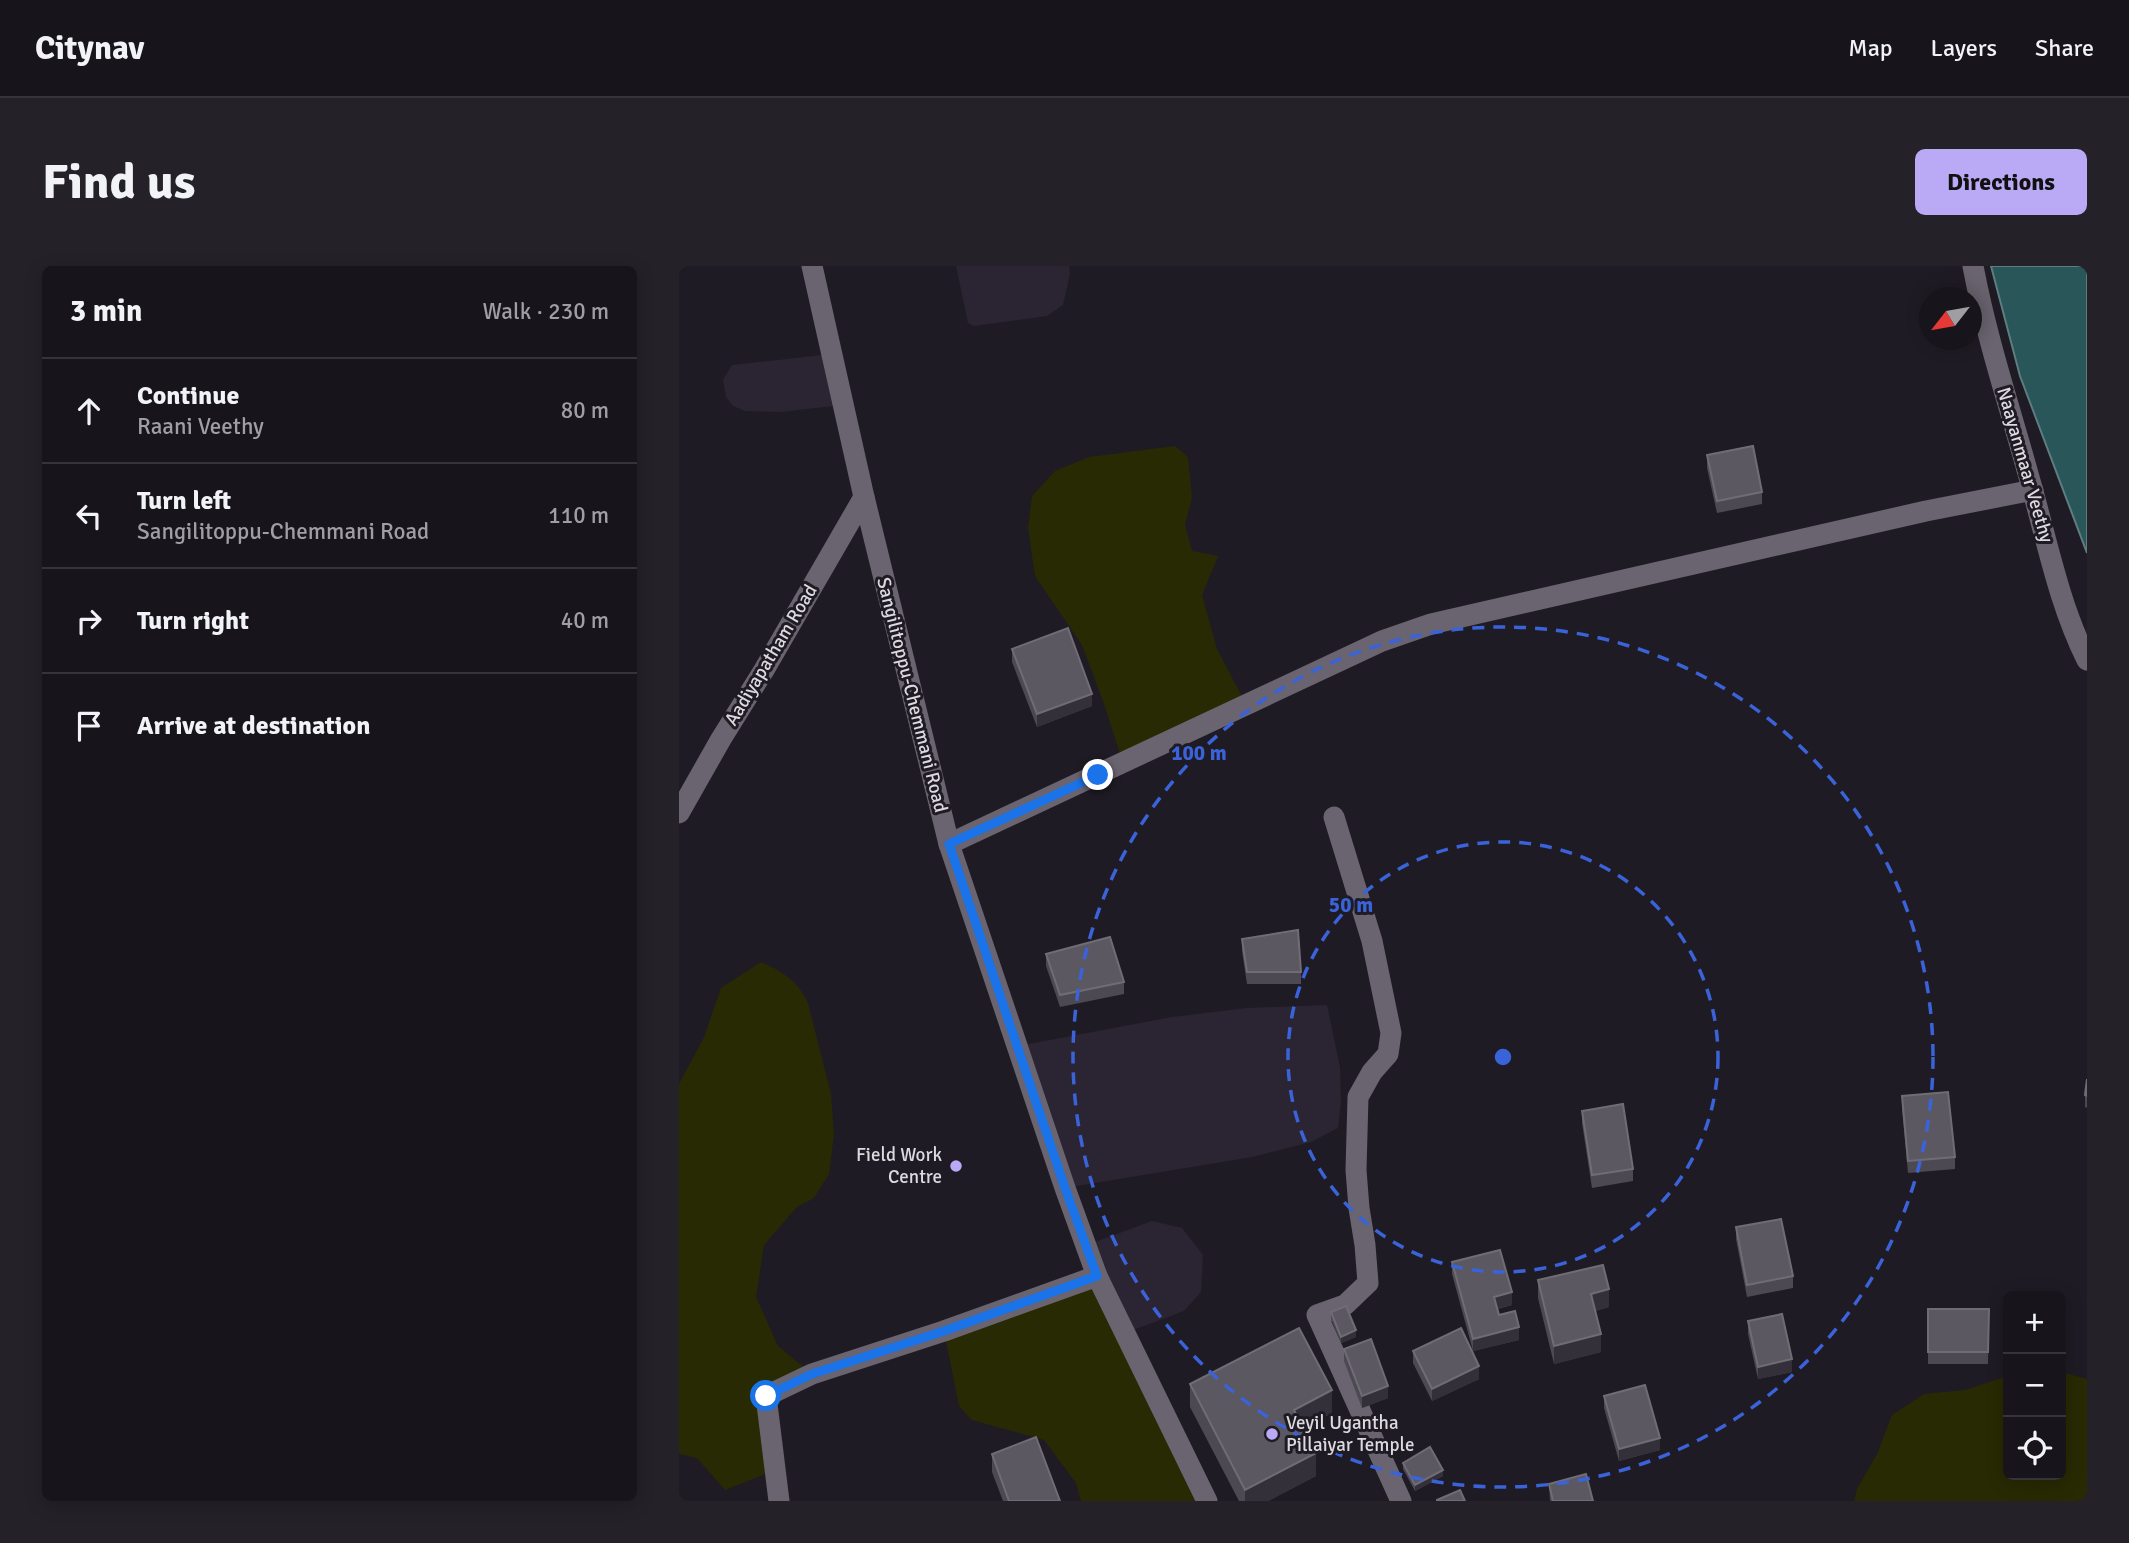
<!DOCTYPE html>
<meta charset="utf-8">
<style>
:root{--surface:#17141b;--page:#242128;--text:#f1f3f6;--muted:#9e9ea3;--line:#36333a;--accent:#baaaf6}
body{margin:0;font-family:Signika,sans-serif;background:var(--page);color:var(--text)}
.controls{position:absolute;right:21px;bottom:21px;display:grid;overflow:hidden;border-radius:10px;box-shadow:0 4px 18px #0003}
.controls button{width:63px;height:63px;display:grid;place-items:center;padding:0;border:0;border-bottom:2px solid var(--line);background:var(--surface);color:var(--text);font:35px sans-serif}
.compass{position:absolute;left:1240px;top:21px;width:63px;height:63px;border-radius:50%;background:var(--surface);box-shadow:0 4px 18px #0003;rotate:239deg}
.stop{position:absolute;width:21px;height:21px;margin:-16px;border:5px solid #1a73e8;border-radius:50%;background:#fff}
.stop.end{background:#1a73e8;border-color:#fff;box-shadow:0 2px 7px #0008}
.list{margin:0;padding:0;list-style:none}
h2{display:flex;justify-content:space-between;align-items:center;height:91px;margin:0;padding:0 28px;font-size:30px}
h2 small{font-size:23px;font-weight:400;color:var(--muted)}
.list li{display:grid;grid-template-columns:46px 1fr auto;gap:21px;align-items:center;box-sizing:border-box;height:105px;padding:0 28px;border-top:2px solid var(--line)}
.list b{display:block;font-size:26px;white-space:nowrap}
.list p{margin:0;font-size:23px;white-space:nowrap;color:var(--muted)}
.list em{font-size:23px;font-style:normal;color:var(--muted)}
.icon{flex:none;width:38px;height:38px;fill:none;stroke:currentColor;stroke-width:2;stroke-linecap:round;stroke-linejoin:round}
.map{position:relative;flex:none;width:1408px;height:1235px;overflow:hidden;border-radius:10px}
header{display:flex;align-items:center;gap:42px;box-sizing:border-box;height:98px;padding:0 35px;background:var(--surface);border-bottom:2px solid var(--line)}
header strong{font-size:33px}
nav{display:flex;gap:38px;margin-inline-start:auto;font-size:24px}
.intro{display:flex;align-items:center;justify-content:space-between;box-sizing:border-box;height:168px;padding:0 42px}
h1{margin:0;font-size:49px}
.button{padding:18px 32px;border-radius:10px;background:var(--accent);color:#111;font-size:24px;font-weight:700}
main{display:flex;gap:42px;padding:0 42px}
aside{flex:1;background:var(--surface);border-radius:10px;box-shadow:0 4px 18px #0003}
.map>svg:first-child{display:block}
</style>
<header>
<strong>Citynav</strong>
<nav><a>Map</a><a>Layers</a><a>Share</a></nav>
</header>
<div class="intro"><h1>Find us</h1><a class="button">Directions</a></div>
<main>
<aside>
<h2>3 min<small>Walk · 230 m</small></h2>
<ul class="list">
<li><svg class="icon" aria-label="ahead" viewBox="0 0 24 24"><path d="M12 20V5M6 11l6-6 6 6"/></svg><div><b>Continue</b><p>Raani Veethy</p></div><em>80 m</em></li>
<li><svg class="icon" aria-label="left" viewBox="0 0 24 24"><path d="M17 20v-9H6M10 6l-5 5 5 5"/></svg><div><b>Turn left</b><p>Sangilitoppu-Chemmani Road</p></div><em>110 m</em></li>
<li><svg class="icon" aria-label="right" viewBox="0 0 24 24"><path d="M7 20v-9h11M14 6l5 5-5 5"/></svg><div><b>Turn right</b></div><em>40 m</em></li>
<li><svg class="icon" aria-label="arrive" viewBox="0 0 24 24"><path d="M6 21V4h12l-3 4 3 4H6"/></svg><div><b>Arrive at destination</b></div></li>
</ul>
</aside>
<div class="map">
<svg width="1408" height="1235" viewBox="0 0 1408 1235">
<rect width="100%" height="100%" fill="#1f1b24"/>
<g fill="#2b2432">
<path d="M277 0H390L391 8 384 39 368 50 295 60 289 57Z"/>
<path d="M153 88 163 139 102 146 66 145 54 140 47 131 44 114 53 99Z"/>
<path d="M648 739 661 801 662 835 659 862 632 876 573 891 386 922 339 780 493 751 568 742Z"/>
<path d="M473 955 503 962 524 989 522 1026 505 1045 446 1067 408 979Z"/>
</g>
<g fill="#282a03">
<path d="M496 180 509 191 513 231 506 259 513 285 539 290 523 329 538 383 568 440 444 497 425 438 403 379 356 310 349 262 353 230 376 205 410 191Z"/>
<path d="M82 696C103 705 119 715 129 737L152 828 155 869 150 908 135 932 118 941 85 979 77 1031 99 1080 133 1108 87 1130 96 1204 46 1224 18 1192 0 1188V818L25 771 42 722Z"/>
<path d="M418 1010 528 1235H402L397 1217 365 1174 293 1154 280 1140 265 1065Z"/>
<path d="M1382 1106 1408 1113V1235H1175L1178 1223 1198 1188 1213 1149 1245 1128 1286 1124 1329 1110V1209H1382Z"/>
</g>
<path fill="#295659" stroke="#5f7d81" stroke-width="2" d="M1312 0H1408V287L1341 110Z"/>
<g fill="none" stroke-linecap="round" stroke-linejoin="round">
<g stroke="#69646f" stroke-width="21">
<path d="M1294 0C1308 75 1333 148 1353 222 1369 280 1381 340 1408 394"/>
<path d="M655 551 693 675 712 767 709 788 693 806 679 831 677 904 680 942 686 979 689 1017 666 1039 638 1049 722 1235"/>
<path d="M270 578 703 375 752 358 1247 245 1354 224"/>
<path d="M100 1235 87 1130 133 1108 265 1065 418 1010"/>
</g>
<g stroke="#69646f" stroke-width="21">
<path d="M133 0 185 231 270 578 386 922 418 1010 528 1235"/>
<path d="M0 547 42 473 85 404 185 231"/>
</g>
</g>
<g fill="#4d4953">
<path d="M1028 189 1083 226V238L1038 247 1028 202Z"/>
<path d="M333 383 413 440 358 461 333 396Z"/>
<path d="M563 673 622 706V718H568L563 685Z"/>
<path d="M367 688 445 716V728L381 741 367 700Z"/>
<path d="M1408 813V842L1406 841V829Z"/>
<path d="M1223 830 1276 891V903L1229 907 1223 843Z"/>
<path d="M903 845 954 903V915L913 922 903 857Z"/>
<path d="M1057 961 1114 1010V1022L1068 1031 1057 973Z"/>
<path d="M773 996 833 1039 818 1043 820 1049 840 1074 794 1085 773 1008Z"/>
<path d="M859 1014 930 1041 916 1045 922 1086 875 1098 859 1032Z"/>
<path d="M1249 1043H1310L1309 1098H1249Z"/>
<path d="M652 1046 677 1071 662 1077 652 1053Z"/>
<path d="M1069 1055 1113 1106 1079 1113 1069 1068Z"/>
<path d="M665 1083 709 1132 683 1142 665 1095Z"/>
<path d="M734 1085 800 1113 753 1135 734 1097Z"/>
<path d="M511 1118 653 1147 624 1162 637 1210 589 1235H560L511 1141Z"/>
<path d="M925 1130 981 1184 940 1195 925 1142Z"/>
<path d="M313 1188 381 1235H324L313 1206Z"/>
<path d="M724 1197 764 1210 736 1225 724 1203Z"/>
<path d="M870 1218 914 1235H871Z"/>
</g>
<g fill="#34303a">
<path d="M413 428V440L358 461V448Z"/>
<path d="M930 1023V1041L912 1046V1028Z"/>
<path d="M833 1026V1039L815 1043V1031Z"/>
<path d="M840 1061V1074L794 1085V1073Z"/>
<path d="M677 1064V1071L662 1077V1071Z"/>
<path d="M922 1068V1086L875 1098V1080Z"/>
<path d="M1113 1093V1106L1079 1113V1101Z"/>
<path d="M800 1100V1113L753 1135V1123Z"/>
<path d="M709 1120V1132L683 1142V1130Z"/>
<path d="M653 1124V1147L615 1167V1144Z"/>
<path d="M981 1172V1184L940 1195V1183Z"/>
<path d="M637 1187V1210L589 1235H566V1224Z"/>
<path d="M764 1204V1210L736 1225V1219Z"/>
</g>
<g fill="#5c5862" stroke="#706c75" stroke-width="2">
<path d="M1074 180 1083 226 1038 235 1028 189Z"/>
<path d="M389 362 413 428 358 448 333 383Z"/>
<path d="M619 664 622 706H568L563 673Z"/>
<path d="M431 671 445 716 381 729 367 688Z"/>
<path d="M1408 813V830L1406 829Z"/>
<path d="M1269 826 1276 891 1229 895 1223 830Z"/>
<path d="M944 838 954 903 913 909 903 845Z"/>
<path d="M1102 953 1114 1010 1068 1019 1057 961Z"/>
<path d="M821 984 833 1026 815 1031 820 1049 836 1045 840 1061 794 1073 773 996Z"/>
<path d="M924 999 930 1023 912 1028 922 1068 875 1080 859 1014Z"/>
<path d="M667 1040 677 1064 662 1071 652 1046Z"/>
<path d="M1249 1043H1310L1309 1086H1249Z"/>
<path d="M1103 1048 1113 1093 1079 1101 1069 1055Z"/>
<path d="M620 1062 653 1124 615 1144 637 1187 566 1224 511 1118Z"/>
<path d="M782 1062 800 1100 753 1123 734 1085Z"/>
<path d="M692 1073 709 1120 683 1130 665 1083Z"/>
<path d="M966 1119 981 1172 940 1183 925 1130Z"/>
<path d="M357 1171 381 1235H330L313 1188Z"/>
<path d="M751 1181 764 1204 736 1219 724 1197Z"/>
<path d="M907 1208 914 1235H874L870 1218Z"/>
<path d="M781 1224 786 1235H758V1234Z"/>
</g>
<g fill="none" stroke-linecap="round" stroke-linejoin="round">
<path stroke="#1a73e8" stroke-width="9" d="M87 1130 133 1108 265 1065 418 1010 386 922 270 578 419 509"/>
</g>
<g fill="none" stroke="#3a63d9" stroke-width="3.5" stroke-dasharray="12 9">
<circle cx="824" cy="791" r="215"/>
<circle cx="824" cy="791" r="430"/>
</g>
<g fill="#baaaf6" stroke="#1f1b24" stroke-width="2.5">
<circle cx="277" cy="900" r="7"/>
<circle cx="593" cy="1168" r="7"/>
</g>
<g text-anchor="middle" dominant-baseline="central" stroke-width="6" stroke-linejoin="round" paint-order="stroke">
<g font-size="19" fill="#dcd9df" stroke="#1f1b24">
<text transform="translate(1346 199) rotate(74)">Naayanmaar Veethy</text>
<text transform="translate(92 389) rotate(-59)">Aadiyapatham Road</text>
<text transform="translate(233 429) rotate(76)">Sangilitoppu-Chemmani Road</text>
</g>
<g font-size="19" fill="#dcd9df" stroke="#1f1b24" text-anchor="end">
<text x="263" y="889">Field Work<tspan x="263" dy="22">Centre</tspan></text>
<text x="607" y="1157" text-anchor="start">Veyil Ugantha<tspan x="607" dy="22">Pillaiyar Temple</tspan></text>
</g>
</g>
<circle cx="824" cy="791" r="10" fill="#3a63d9" stroke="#1f1b24" stroke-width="3.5"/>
<g font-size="21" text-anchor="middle" font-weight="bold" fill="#3a63d9" stroke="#1f1b24" stroke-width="6" stroke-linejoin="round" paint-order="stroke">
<text x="520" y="494">100 m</text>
<text x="672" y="646">50 m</text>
</g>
</svg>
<div class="controls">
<button>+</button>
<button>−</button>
<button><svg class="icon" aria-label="locate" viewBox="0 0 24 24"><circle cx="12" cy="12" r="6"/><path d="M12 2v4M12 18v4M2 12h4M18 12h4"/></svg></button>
</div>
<svg class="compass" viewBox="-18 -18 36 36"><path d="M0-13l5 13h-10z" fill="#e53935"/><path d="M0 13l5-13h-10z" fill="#9e9ea3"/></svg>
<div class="stop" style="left:87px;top:1130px"></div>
<div class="stop end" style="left:419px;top:509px"></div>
</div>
</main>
